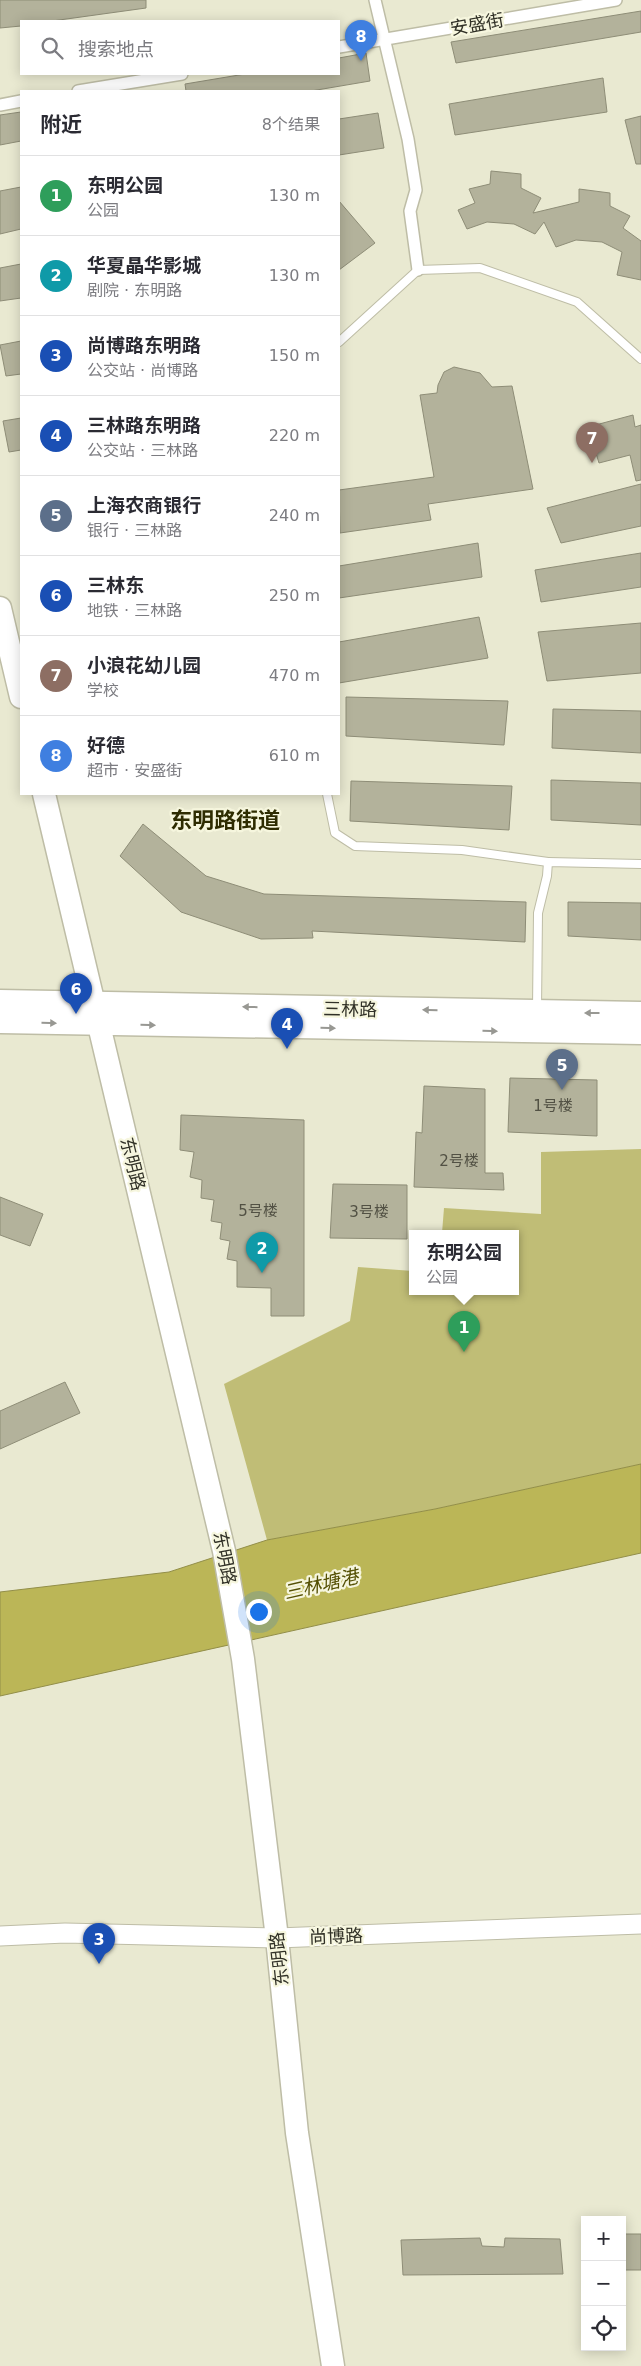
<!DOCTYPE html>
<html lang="zh">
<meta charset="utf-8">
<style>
:root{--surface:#fff;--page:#f7f7f7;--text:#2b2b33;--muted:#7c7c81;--line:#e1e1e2;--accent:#5f5c29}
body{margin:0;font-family:"DejaVu Sans","Noto Sans SC",sans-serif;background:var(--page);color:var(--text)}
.controls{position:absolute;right:15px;bottom:15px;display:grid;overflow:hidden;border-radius:0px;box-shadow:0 2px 12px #0003}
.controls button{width:45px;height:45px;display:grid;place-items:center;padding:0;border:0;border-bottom:1px solid var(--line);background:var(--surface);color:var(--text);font:25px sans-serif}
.you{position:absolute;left:258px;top:1611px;width:18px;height:18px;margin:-12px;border:4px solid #fff;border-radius:50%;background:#1a73e8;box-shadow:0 0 0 8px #1a73e833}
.badge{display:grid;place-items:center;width:32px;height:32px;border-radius:50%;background:var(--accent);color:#fff;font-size:16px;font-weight:700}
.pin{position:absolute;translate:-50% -41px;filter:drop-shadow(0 1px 2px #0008)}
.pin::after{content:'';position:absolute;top:26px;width:18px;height:15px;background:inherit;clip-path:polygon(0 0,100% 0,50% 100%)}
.popup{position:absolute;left:409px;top:1230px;width:110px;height:65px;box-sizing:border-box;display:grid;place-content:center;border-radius:0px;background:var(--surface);filter:drop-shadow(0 1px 4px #0005);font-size:16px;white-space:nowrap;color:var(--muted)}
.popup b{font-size:19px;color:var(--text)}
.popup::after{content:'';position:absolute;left:50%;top:100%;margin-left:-10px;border:10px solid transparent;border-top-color:var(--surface)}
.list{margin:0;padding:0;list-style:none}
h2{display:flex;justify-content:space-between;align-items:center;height:65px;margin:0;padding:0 20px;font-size:21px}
h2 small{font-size:16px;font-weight:400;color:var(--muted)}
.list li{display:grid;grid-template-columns:32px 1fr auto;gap:15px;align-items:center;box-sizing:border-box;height:80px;padding:0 20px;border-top:1px solid var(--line)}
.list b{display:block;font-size:19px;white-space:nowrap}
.list p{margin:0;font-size:16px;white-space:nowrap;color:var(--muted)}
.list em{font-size:16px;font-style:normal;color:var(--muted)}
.icon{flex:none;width:28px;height:28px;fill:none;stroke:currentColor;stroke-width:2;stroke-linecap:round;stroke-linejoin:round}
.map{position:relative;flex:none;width:641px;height:2366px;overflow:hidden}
.search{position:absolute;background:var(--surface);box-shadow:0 2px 12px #0003;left:20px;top:20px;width:320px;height:55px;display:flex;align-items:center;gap:12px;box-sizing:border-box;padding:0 18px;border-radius:0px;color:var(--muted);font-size:19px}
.panel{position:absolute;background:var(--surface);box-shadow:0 2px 12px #0003;left:20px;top:90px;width:320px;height:705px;border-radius:0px}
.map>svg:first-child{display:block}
</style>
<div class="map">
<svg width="641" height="2366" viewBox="0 0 641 2366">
<rect width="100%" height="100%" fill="#e9e9d1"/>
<path fill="#c0bd76" d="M641 1149V1464L435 1509 267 1540 224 1384 350 1321 358 1267 413 1271V1291H515V1233H442L444 1208 541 1214V1152Z"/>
<path fill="#bbb657" stroke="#928e49" d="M641 1464V1553L0 1696V1592L169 1572 267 1540 435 1509Z"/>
<g fill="#b3b29b" stroke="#8e8d77">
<path d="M0 0H146V8L52 21H21V26L0 28Z"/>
<path d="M641 11V32L456 63 451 42Z"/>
<path d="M366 53 370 81 311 91H186L185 84 245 74H339V58Z"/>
<path d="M603 78 607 112 455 135 449 104Z"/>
<path d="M21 112V141L0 145V115Z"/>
<path d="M378 113 384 148 339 155V119Z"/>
<path d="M641 116V164H636L625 120Z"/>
<path d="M491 171 521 174V188L541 198 533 213 579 202V189L610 193V206L630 216 623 228 641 241V280L617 275 622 252 602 242 576 240 556 247 544 222 535 234 514 224 487 222 467 229 458 210 475 203 469 189 490 184Z"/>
<path d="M21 187V229L0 234V191Z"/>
<path d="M339 201 375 243 339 270Z"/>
<path d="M21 264V298L0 301V268Z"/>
<path d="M21 341V374L6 376 0 345Z"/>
<path d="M454 367 480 373 492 387 512 386 533 489 428 504 431 520 340 533 339 490 434 477 420 395 437 393 438 385 444 372Z"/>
<path d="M633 415 635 427 641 425V480L636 481 630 455 599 463 588 427Z"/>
<path d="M21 418V450L9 452 3 421Z"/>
<path d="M641 484V526L561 543 547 508Z"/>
<path d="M478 543 482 577 339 598V566Z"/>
<path d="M641 553V587L541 602 535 570Z"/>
<path d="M479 617 488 658 339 683V642Z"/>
<path d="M641 623V673L547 681 538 632Z"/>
<path d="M346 697 508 701 504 745 346 736Z"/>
<path d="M553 709 641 711V753L552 748Z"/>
<path d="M551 780 641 783V825L551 820Z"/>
<path d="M351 781 512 786 509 830 350 821Z"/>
<path d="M143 824 206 876 264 894 526 902 525 942 312 931 313 938 261 939 181 912 120 856Z"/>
<path d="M568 902 641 903V940L568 936Z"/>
<path d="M510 1078 597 1080V1136L508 1132Z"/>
<path d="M424 1086 485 1089V1173H503L504 1190 414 1187 416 1132 422 1133Z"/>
<path d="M181 1115 304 1120V1316H271V1288L237 1287V1261L227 1259 230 1241 220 1239 222 1223 211 1221 214 1200 201 1198 202 1180 190 1177 194 1152 180 1150Z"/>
<path d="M333 1184 407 1185V1239L330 1238Z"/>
<path d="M0 1197 43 1214 30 1246 0 1235Z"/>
<path d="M65 1382 80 1413 0 1449V1411Z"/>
<rect x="622" y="2234" width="19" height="36"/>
<path d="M480 2238 482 2246 504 2247 505 2238 560 2239 563 2274 403 2275 401 2240Z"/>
</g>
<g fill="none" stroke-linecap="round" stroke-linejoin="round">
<g stroke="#bebda6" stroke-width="10">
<g id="service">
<path d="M339 342 418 270 480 268 577 302 641 359"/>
<path d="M327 794 335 833 355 846 462 850 548 862"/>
<path d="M537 1009 538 913 547 876 548 862 641 864"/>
</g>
</g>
<g stroke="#bebda6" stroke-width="14">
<g id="pedestrian">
<path d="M375 0 408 139 416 190 410 211 418 270"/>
<path d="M339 47 616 0"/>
<path d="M78 91 182 74"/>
<path d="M0 105 21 101"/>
</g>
</g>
<g stroke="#bebda6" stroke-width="21">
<path id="tertiary" d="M0 1936 65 1933 277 1938 641 1924"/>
</g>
<g stroke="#bebda6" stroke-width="25">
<g id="secondary">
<path d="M0 608 21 697"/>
<path d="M44 794 224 1551 243 1659 277 1938 297 2133 333 2366"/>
<path d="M0 1001 641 1013"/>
<path d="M0 1022 641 1033"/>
</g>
</g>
<use href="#service" stroke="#fff" stroke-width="8"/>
<use href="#pedestrian" stroke="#fff" stroke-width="11"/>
<use href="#tertiary" stroke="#fff" stroke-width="19"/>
<use href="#secondary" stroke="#fff" stroke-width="22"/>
</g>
<defs><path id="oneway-solid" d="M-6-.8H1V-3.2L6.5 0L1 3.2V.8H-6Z" transform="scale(1.25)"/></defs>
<g fill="#989893">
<use href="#oneway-solid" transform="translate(250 1007) rotate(-179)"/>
<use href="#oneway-solid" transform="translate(430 1010) rotate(-179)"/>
<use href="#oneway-solid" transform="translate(592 1013) rotate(-180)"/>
<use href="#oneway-solid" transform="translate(49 1023) rotate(1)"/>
<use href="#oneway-solid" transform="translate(148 1025) rotate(1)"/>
<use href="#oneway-solid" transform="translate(328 1028) rotate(1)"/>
<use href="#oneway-solid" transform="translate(490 1031) rotate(1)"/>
</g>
<g text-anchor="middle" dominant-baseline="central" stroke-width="4.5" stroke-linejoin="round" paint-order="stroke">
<g font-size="15" fill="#525144">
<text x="553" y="1106">1号楼</text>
<text x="459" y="1161">2号楼</text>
<text x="258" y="1211">5号楼</text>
<text x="369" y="1212">3号楼</text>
</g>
<g font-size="18" fill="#313127" stroke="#f6f6de">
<text transform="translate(477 24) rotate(-10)">安盛街</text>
<text transform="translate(350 1009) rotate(1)">三林路</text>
<text transform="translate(133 1164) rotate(76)">东明路</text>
<text transform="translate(225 1558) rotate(79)">东明路</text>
<text transform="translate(336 1936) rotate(-2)">尚博路</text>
<text transform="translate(279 1959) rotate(-96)">东明路</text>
</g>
<g font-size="19" font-style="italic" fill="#555105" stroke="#f6f6de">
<text transform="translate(321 1584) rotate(-13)">三林塘港</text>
</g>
<g font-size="22" font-weight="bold" fill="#2e2c01" stroke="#f6f6de">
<text x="225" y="820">东明路街道</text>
</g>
</g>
</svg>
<div class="controls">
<button>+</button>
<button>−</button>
<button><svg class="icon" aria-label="locate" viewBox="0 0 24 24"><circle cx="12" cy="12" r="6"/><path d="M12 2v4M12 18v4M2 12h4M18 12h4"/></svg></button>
</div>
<div class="you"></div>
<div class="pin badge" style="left:464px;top:1352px;background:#2e9e5b">1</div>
<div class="popup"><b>东明公园</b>公园</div>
<div class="pin badge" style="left:262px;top:1273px;background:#0f9aa8">2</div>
<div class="pin badge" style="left:99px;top:1964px;background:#1a4fb4">3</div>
<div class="pin badge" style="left:287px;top:1049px;background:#1a4fb4">4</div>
<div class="pin badge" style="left:562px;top:1090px;background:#5c6f8a">5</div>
<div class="pin badge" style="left:76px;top:1014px;background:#1a4fb4">6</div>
<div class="pin badge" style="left:592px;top:463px;background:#8d6e63">7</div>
<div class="pin badge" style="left:361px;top:61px;background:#3f7fe0">8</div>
<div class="search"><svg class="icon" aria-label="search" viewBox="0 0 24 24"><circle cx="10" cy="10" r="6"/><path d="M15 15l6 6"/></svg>搜索地点</div>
<section class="panel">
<h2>附近<small>8个结果</small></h2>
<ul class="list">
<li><span class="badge" style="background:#2e9e5b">1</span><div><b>东明公园</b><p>公园</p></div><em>130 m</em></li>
<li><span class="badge" style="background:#0f9aa8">2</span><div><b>华夏晶华影城</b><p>剧院 · 东明路</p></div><em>130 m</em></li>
<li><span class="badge" style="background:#1a4fb4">3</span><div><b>尚博路东明路</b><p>公交站 · 尚博路</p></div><em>150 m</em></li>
<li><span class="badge" style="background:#1a4fb4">4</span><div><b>三林路东明路</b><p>公交站 · 三林路</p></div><em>220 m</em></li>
<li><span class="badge" style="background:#5c6f8a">5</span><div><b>上海农商银行</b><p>银行 · 三林路</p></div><em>240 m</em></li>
<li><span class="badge" style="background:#1a4fb4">6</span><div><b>三林东</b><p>地铁 · 三林路</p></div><em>250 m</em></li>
<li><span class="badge" style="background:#8d6e63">7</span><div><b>小浪花幼儿园</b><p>学校</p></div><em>470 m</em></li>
<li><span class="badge" style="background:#3f7fe0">8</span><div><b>好德</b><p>超市 · 安盛街</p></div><em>610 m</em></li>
</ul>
</section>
</div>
